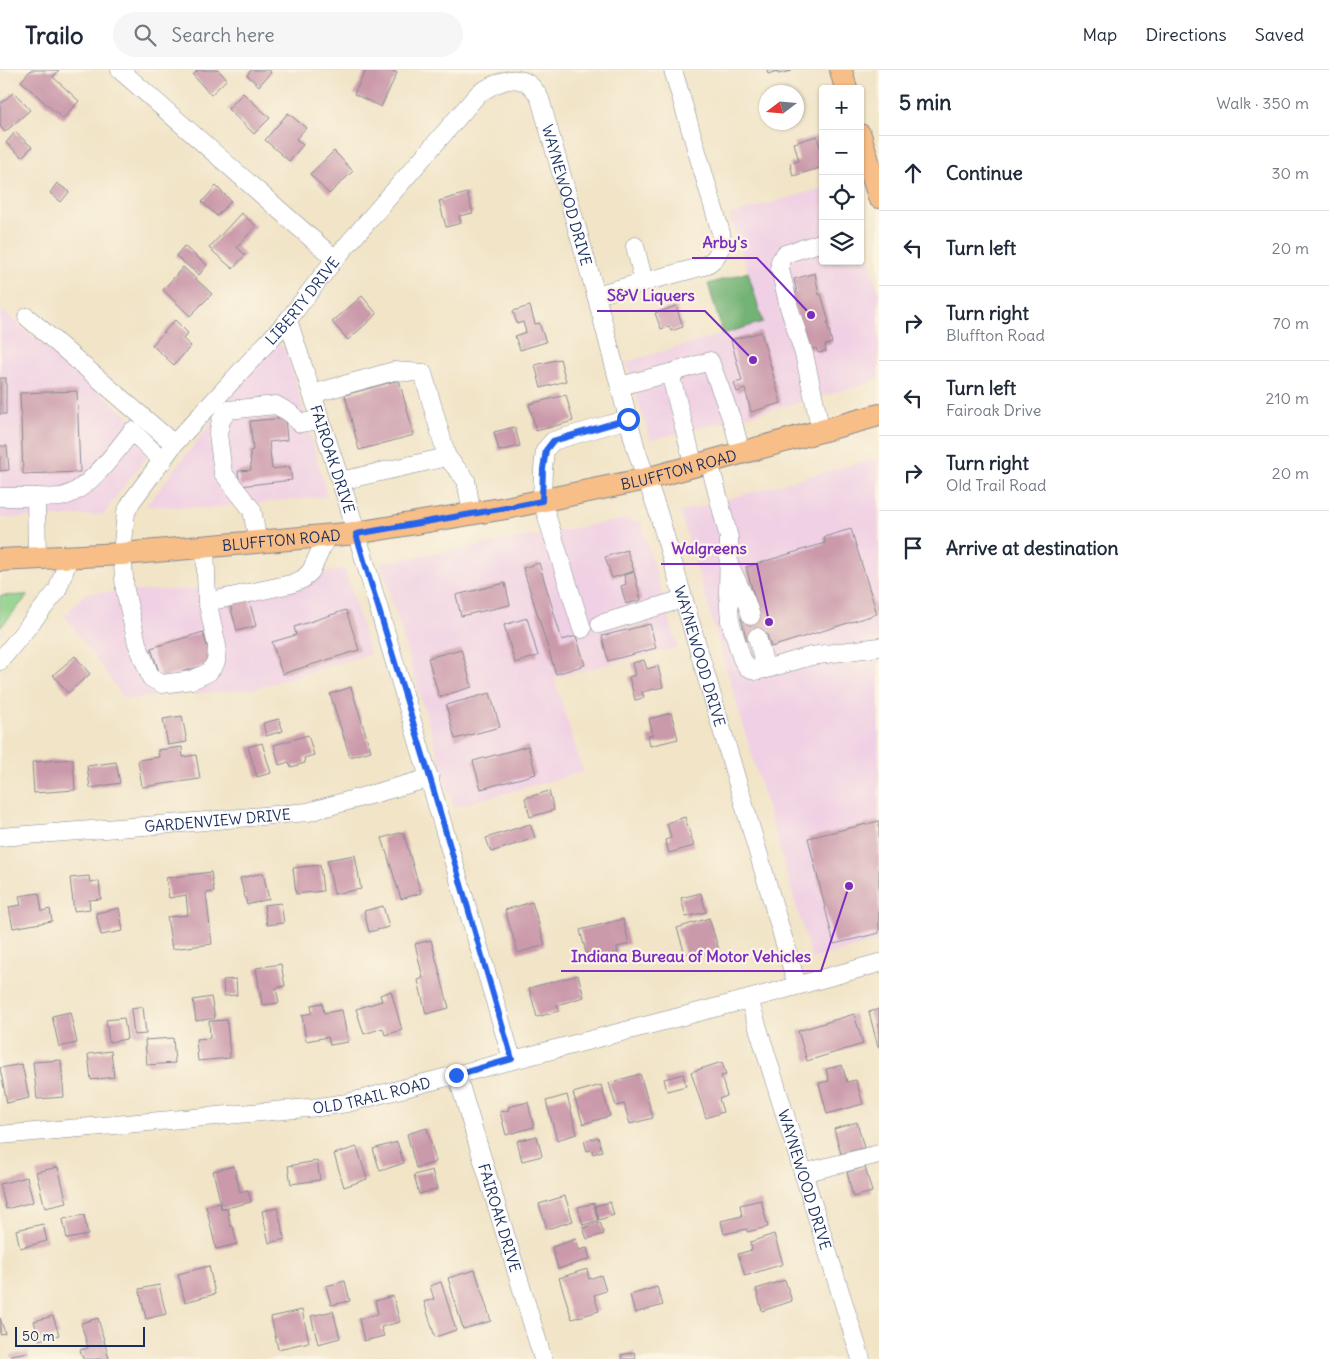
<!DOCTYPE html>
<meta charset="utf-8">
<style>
:root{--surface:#fff;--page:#f6f6f7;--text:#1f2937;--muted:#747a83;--line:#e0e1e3}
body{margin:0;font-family:Delius,sans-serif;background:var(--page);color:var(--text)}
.controls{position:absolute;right:15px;top:15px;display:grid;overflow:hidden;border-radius:5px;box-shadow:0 1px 4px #0004}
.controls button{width:45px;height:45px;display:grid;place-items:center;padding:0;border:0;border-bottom:1px solid var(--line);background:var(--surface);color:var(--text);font:25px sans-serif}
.compass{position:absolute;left:759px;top:15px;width:45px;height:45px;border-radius:50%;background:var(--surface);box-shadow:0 1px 4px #0004;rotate:254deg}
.scale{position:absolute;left:15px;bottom:12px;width:130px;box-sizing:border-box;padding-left:5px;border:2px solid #1b2f5e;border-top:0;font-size:14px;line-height:18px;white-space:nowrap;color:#1b2f5e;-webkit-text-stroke:4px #fcf5e5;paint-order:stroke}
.stop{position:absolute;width:15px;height:15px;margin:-11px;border:4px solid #2563eb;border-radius:50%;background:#fff}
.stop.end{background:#2563eb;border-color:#fff;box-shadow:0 1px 5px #0008}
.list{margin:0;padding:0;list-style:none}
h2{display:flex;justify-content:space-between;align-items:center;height:65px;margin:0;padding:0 20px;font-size:21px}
h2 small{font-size:16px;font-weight:400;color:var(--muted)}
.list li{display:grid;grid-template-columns:32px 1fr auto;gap:15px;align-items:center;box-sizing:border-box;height:75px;padding:0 20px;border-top:1px solid var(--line)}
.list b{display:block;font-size:19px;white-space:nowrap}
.list p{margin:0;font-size:16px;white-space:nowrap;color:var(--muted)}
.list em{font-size:16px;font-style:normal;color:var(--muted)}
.icon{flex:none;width:28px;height:28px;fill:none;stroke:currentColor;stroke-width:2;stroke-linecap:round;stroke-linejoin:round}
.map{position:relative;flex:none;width:879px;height:1289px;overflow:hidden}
header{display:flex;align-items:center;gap:30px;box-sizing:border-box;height:70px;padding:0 25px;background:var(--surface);border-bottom:1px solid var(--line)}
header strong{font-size:24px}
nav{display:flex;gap:28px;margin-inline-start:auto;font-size:18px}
.search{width:350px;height:45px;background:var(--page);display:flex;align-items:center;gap:12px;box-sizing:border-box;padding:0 18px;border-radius:28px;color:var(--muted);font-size:19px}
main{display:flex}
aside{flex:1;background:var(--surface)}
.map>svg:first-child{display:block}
</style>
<header>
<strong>Trailo</strong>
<div class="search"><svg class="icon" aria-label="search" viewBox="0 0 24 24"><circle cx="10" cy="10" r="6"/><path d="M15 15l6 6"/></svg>Search here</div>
<nav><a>Map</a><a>Directions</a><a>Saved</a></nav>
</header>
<main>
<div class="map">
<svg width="879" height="1289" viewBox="0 0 879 1289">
<rect width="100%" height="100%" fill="#fcf5e5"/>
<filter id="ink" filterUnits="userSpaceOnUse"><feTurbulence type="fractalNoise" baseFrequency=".02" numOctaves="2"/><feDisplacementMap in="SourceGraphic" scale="10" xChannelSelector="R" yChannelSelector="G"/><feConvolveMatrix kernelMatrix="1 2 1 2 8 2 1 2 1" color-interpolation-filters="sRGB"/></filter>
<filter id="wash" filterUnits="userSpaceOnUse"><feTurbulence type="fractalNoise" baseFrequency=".0096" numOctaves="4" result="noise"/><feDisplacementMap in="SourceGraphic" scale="20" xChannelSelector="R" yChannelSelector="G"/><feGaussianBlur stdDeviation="1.12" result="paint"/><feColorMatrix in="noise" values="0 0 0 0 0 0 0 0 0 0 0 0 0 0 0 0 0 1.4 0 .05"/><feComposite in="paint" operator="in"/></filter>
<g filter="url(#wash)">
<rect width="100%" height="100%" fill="#f1e4c7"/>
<g fill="#f0d0e4">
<path d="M823 118V191H860V159L879 223V307L870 313 752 345 650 370 626 292 763 252 730 145Z"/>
<path d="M0 239 158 371 103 445 0 448Z"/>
<path d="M273 274 286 278 327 426 209 438 146 436Z"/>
<path d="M879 387V871L812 889 680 442Z"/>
<path d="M625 449 641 452 678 577 554 608 583 702 453 737 381 493Z"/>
<path d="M345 499 370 584 253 619 125 629 65 546 85 523 221 518Z"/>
</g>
<path fill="#8fd189" stroke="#558074" d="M28 525 0 558V526Z"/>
<path fill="#73b375" stroke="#47716a" d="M748 202 763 252 723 264 708 214Z"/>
<g id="blocks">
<g fill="#ca99aa">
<path d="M31 0H59L53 7 79 31 63 49 21 11Z"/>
<path d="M198 0H218L227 9 211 25 193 5Z"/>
<path d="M251 0H269L271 2 259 16 247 5Z"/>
<path d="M366 0H391L397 3 381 37 354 24Z"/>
<path d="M767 0H792V1L778 4 777 1 768 4Z"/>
<path d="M14 22 30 40 5 62 0 56V34Z"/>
<path d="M243 23 270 48 254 64 228 39Z"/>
<path d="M288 43 306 58 296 69 303 75 289 91 265 70Z"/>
<path d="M15 62 32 77 22 87 6 73Z"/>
<path d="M817 66 823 89V97L793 106 790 93 799 91 794 73Z"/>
<path d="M334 81 353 101 329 124 310 104Z"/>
<path d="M57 113 69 122 61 132 50 123Z"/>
<path d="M216 116 231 131 217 146 202 132Z"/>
<path d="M467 123 473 143 459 146 461 153 446 157 439 131Z"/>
<path d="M241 143 256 156 237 177 245 185 233 199 209 178Z"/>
<path d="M184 176 207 195 199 205 176 186Z"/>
<path d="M183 197 212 224 190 246 163 220Z"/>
<path d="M815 203 819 225 821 224 829 252H827L832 273 825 275 826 281 818 283 816 278 808 280 790 224 797 222 794 209Z"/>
<path d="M362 226 377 244 348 270 332 252Z"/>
<path d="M530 236 535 254 539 253 546 272 520 280 515 266 526 262 523 252 517 254 513 241Z"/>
<path d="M676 236 683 257 671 261 669 256 661 259 655 243Z"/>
<path d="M175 250 188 263 183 269 191 276 174 295 152 275Z"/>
<path d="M761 262 781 333 751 342 745 319 737 322 734 313 742 311 731 270Z"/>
<path d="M560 289 566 311 541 318 535 295Z"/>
<rect x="0" y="308" width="6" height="36"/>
<path d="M399 310 414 365 359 380 345 325Z"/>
<path d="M77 321 80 402 23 404 20 323Z"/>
<path d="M566 325 573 351 536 361 529 334Z"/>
<path d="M285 348 287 370 269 372 272 399 290 397 292 410 240 416 238 401 251 400 250 381 253 380 250 351Z"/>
<path d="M515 357 520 376 499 381 494 362Z"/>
<path d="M0 376H7L9 400 0 401Z"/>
<path d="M851 459 877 544 771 577 767 564 747 571 741 548 759 543 746 497 825 473 824 467Z"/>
<path d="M627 480 634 501 612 508 605 487Z"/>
<path d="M539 493 562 570 576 566 585 595 556 604 523 498Z"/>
<path d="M634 502 641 530 626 534 621 516 626 514 624 505Z"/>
<path d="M505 513 510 535 461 546 456 525Z"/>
<path d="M249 530 256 556 237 561 230 535Z"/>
<path d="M346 540 359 580 282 604 272 572 296 565 294 557Z"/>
<path d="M527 548 538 586 515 593 504 555Z"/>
<path d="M650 554 656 578 608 591 602 566Z"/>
<path d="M203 562 212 593 161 608 151 578Z"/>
<path d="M461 579 472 617 439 627 428 588Z"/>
<path d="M75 586 90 604 68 623 53 605Z"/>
<path d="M644 590 647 599 658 596 663 617 642 622 644 628 635 630 629 607 635 605 632 593Z"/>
<path d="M351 617 371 681 350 687 330 624Z"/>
<path d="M490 623 500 657 455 669 446 635Z"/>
<path d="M671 643 678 669 650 676 648 666 653 665 649 649Z"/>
<path d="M182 646 187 672 168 675 163 649Z"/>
<path d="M279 649 283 661 266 666 263 653Z"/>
<path d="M308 665 314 685 304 688 305 693 291 697 289 692 279 695 274 675Z"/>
<path d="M262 673 271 703 257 707 248 677Z"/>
<path d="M528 676 536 704 481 719 473 691Z"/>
<path d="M182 677 183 687 196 685 200 709 142 717 138 690 159 687 158 680Z"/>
<path d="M73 689 75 720 34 723 32 692Z"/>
<path d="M116 692 120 713 90 718 87 696Z"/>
<path d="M549 721 554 740 530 747 525 728Z"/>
<path d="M685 747 694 776 669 783 665 770 671 768 667 753Z"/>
<path d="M879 751V863L834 874 808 768Z"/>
<path d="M530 754 535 768 491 782 486 768Z"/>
<path d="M403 762 421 823 401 829 382 768Z"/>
<path d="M355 785 361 819 334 824 327 790Z"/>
<path d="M320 795 323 821 296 824 293 798Z"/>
<path d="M211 802 214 822 206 823 212 874 172 879 167 847 188 845 186 825 169 828 166 808Z"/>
<path d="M263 803 269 829 247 835 240 808Z"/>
<path d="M89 806 90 812 99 811 101 829 89 830 90 839 74 841 70 808Z"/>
<path d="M39 823 42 841 50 839 52 851 13 858 9 837 21 835 19 826Z"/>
<path d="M701 823 706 842 686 847 681 828Z"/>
<path d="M532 832 545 875 518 883 505 840Z"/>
<path d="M281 833 284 853 267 855 264 835Z"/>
<path d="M383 836 389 857 369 862 364 841Z"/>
<path d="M119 838 123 861 101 865 96 843Z"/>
<path d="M709 848 719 880 698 886 696 881 685 884 677 858Z"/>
<path d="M623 849 629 874 617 877 618 883 588 890 580 860Z"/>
<path d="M431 870 449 938 426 944 418 910 423 908 415 874Z"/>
<path d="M281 894 285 916 276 918 279 933 262 935 256 898Z"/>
<path d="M578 905 584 927 557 935 559 941 537 947 529 918Z"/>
<path d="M236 909 237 925 224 926 223 910Z"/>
<path d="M391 921 402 960 385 965 383 958 364 964 356 939 382 931 380 925Z"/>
<path d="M211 927 215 948 196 951 193 930Z"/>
<path d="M322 933 324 943 342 940 348 972 330 975 328 967 306 971 302 945 312 943 311 935Z"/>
<path d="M143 937 146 964 134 965 131 939Z"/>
<path d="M879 939V977H878L869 942Z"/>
<path d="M70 942 77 973 59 977 52 946Z"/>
<path d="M854 944 863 974 807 991 798 961Z"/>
<path d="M124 948 127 969 109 972 106 950Z"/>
<path d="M227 950 230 988 198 991 196 969 210 968 209 951Z"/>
<path d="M173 968 175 993 147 995 145 970Z"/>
<path d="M111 981 114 1007 91 1010 88 984Z"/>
<path d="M61 990 64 1027 37 1029 33 992Z"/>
<path d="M722 992 726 1005 721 1006 727 1026 719 1029 723 1042 706 1048 691 1002Z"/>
<path d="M22 994 29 1028 7 1033 0 998Z"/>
<path d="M842 995 847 1012 856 1010 863 1034 827 1044 819 1013 829 1011 826 999Z"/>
<path d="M640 1004 653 1048 630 1054 624 1034 616 1036 609 1013Z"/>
<path d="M683 1004 686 1016 667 1021 664 1009Z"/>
<path d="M601 1015 610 1046 583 1054 573 1023Z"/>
<path d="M567 1025 577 1064 557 1070 546 1031Z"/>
<path d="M528 1032 534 1057 506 1065 500 1042 509 1040 508 1037Z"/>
<path d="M857 1052 864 1078 841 1084 834 1059Z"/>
<path d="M427 1058 436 1092 416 1098 407 1064Z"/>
<path d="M537 1066 542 1086 522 1091 517 1071Z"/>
<path d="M598 1067 602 1081 593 1084 592 1080 587 1081 584 1071Z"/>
<path d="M397 1072 404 1093 380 1101 373 1079Z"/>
<path d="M357 1077 367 1109 344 1117 334 1084Z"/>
<path d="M317 1091 320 1110 291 1114 288 1096Z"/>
<path d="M234 1096 240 1122 248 1120 251 1132 222 1139 213 1101Z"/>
<path d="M58 1097 67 1133 45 1138 36 1102Z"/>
<path d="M865 1097 872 1122 853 1127 847 1102Z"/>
<path d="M432 1100 437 1119 419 1124 414 1105Z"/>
<path d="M27 1107 33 1132 6 1139 0 1114Z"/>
<path d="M565 1126 573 1151 547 1159 539 1134Z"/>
<path d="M761 1130 768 1157 747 1162V1159L724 1164 721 1151 742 1146 740 1135Z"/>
<path d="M610 1132 614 1145 599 1150 595 1136Z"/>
<path d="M220 1133 221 1140 227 1139 231 1157 233 1156 237 1174 216 1179 206 1136Z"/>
<path d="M594 1133 598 1151 583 1155 578 1137Z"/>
<path d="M277 1138 285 1169 269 1173 262 1141Z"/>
<path d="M84 1145 88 1165 67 1169 63 1149Z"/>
<path d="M600 1152 604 1164 587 1169 583 1158Z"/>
<path d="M43 1154 47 1171 20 1178 16 1160Z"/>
<path d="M774 1164 783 1194 745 1206 738 1184 752 1180 750 1172Z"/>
<path d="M576 1169 579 1180 587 1178 590 1189 558 1199 552 1177Z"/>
<path d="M209 1196 215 1224 185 1232 178 1204Z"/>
<path d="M587 1199 589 1209 601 1205 606 1221 594 1225 599 1241 572 1249 559 1208Z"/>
<path d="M475 1200 491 1251 463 1259 448 1208Z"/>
<path d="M785 1210 792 1231 762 1241 756 1219Z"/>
<path d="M345 1211 350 1231 331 1235 326 1216Z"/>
<path d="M441 1212 456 1260 435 1267 424 1232 434 1229 430 1216Z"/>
<path d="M159 1215 166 1244 146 1249 139 1219Z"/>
<path d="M657 1217 663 1235 635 1243 630 1225Z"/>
<path d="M393 1226 400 1252 381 1257 384 1266 364 1271 359 1249 378 1244 375 1231Z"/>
<path d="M302 1240 309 1272 278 1279 271 1247Z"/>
<path d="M333 1241 340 1268 318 1274 311 1246Z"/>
<path d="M53 1246 59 1265 39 1270 34 1251Z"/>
<path d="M0 1248 5 1263 0 1264Z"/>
<path d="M98 1248 109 1289H83L80 1280 88 1278 81 1253Z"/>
<path d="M28 1282 29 1289H12L11 1285Z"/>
<path d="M634 1282 636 1289H622L621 1285Z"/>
</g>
</g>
</g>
<g filter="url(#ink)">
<use href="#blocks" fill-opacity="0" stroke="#868a92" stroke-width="1"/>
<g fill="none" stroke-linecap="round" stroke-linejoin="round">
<g stroke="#868a92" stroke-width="19">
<g id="minor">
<path d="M120 0 335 189"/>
<path d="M644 212 704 196C718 189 722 179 721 163L673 0"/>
<path d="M596 225 644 212 635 176"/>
<path d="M27 247 174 374"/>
<path id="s1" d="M288 250 347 431 512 989"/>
<path d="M670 303 710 291 734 356 741 383"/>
<path d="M620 316 670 303 694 396"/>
<path d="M312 324 394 301 423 303 447 387"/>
<path d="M821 361 804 284 789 237 780 199V191L785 184 823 172"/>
<path d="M709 391 729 468 728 523 730 551 742 589 747 597 755 601 766 599 811 586 879 577"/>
<path d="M340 411 447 387 466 410 472 444"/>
<path d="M0 427H36L37 490"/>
<path d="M36 427C44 427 52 428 60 427 87 423 116 381 132 361L163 391"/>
<path d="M258 472 252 440 223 403 218 364 221 350 228 340 276 335 290 343 300 353 321 350"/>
<path id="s2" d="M205 477 207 530 217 576 216 592 209 602 192 610 162 614 151 608 137 573 125 520 122 484 126 442 132 431 174 374 288 250 335 189 479 23C504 8 526 0 540 29L596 225 636 379 658 442 797 915"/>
<path d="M730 496 746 531 751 546"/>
<path d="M207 532 291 514 303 509 311 501 327 466"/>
<path d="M600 554 683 529"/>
<path d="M582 559 542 431 543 399 545 380 553 371 628 349"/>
<path d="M757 567 766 599"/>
<path d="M0 591 57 521 69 488"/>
<path id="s3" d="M0 767 183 753 308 742 430 708"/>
<path id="s4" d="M749 929 861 1289"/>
<path id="s5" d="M457 1005 543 1289"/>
<path id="s6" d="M0 1065 319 1037 347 1033 749 929 879 893"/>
<path d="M803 1103 879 1084"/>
</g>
</g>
<g stroke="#868a92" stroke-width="24">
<g id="major">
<path d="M841 0 846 19"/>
<path d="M860 65 879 127"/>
<path id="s7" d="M0 490 122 484 356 463 506 438 646 409 879 345"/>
</g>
</g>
<use href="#minor" stroke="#fff" stroke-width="18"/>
<use href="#major" stroke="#f7be87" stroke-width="22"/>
</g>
</g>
<g fill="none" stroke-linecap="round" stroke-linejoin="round" filter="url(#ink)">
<path stroke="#2563eb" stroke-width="6" d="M456 1005 512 989 430 708 356 464 506 438 542 431 543 399 546 380 553 371 628 349"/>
</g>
<g text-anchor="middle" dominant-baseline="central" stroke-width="4.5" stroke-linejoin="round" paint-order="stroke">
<g font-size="15" fill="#1b2f5e" stroke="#fcf5e5">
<text stroke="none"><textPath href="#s2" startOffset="1081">WAYNEWOOD DRIVE</textPath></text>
<text stroke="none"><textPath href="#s2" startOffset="636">LIBERTY DRIVE</textPath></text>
<text stroke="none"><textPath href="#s1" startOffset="146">FAIROAK DRIVE</textPath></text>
<text stroke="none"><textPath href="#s7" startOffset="686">BLUFFTON ROAD</textPath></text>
<text stroke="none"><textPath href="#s7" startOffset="282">BLUFFTON ROAD</textPath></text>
<text stroke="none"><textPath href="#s2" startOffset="1561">WAYNEWOOD DRIVE</textPath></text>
<text stroke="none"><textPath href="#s3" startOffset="218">GARDENVIEW DRIVE</textPath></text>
<text stroke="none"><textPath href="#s6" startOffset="374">OLD TRAIL ROAD</textPath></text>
<text stroke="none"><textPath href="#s4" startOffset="189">WAYNEWOOD DRIVE</textPath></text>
<text stroke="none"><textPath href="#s5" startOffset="149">FAIROAK DRIVE</textPath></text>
</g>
</g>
<path fill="none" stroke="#7b2cbf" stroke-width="2" d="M811 245L757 188H692M753 290L705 241H597M769 552L757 494H661M849 816L821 901H561"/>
<g fill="#7b2cbf" stroke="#fcf5e5" stroke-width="2">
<circle cx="811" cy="245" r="5"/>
<circle cx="753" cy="290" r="5"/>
<circle cx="769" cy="552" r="5"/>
<circle cx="849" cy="816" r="5"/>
</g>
<g font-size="16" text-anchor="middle" font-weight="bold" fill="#7b2cbf" stroke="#fcf5e5" stroke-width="4.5" stroke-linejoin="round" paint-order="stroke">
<text x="725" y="178">Arby's</text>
<text x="651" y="231">S&amp;V Liquers</text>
<text x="709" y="484">Walgreens</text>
<text x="691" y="892">Indiana Bureau of Motor Vehicles</text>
</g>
</svg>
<div class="controls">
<button>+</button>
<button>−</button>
<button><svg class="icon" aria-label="locate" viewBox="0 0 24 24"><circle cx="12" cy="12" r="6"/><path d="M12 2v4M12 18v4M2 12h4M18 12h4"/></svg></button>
<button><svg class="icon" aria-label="layers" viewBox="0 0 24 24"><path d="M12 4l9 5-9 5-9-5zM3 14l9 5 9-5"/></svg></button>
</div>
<svg class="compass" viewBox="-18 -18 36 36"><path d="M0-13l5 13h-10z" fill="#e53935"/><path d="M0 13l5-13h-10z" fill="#747a83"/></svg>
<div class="scale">50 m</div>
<div class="stop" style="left:628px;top:349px"></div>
<div class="stop end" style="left:456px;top:1005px"></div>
</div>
<aside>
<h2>5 min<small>Walk · 350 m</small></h2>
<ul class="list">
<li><svg class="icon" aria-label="ahead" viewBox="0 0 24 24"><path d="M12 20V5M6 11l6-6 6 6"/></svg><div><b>Continue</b></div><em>30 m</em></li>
<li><svg class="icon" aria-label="left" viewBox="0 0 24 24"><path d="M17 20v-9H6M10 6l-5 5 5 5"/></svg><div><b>Turn left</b></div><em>20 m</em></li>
<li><svg class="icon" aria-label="right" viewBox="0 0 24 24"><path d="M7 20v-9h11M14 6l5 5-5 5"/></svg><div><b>Turn right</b><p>Bluffton Road</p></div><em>70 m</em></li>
<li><svg class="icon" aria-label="left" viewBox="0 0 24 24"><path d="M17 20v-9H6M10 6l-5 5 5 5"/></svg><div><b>Turn left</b><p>Fairoak Drive</p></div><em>210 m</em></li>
<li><svg class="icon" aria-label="right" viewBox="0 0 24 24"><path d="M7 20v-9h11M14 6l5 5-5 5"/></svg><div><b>Turn right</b><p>Old Trail Road</p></div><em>20 m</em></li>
<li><svg class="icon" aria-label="arrive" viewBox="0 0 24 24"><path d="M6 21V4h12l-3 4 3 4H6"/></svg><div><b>Arrive at destination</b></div></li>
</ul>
</aside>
</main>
